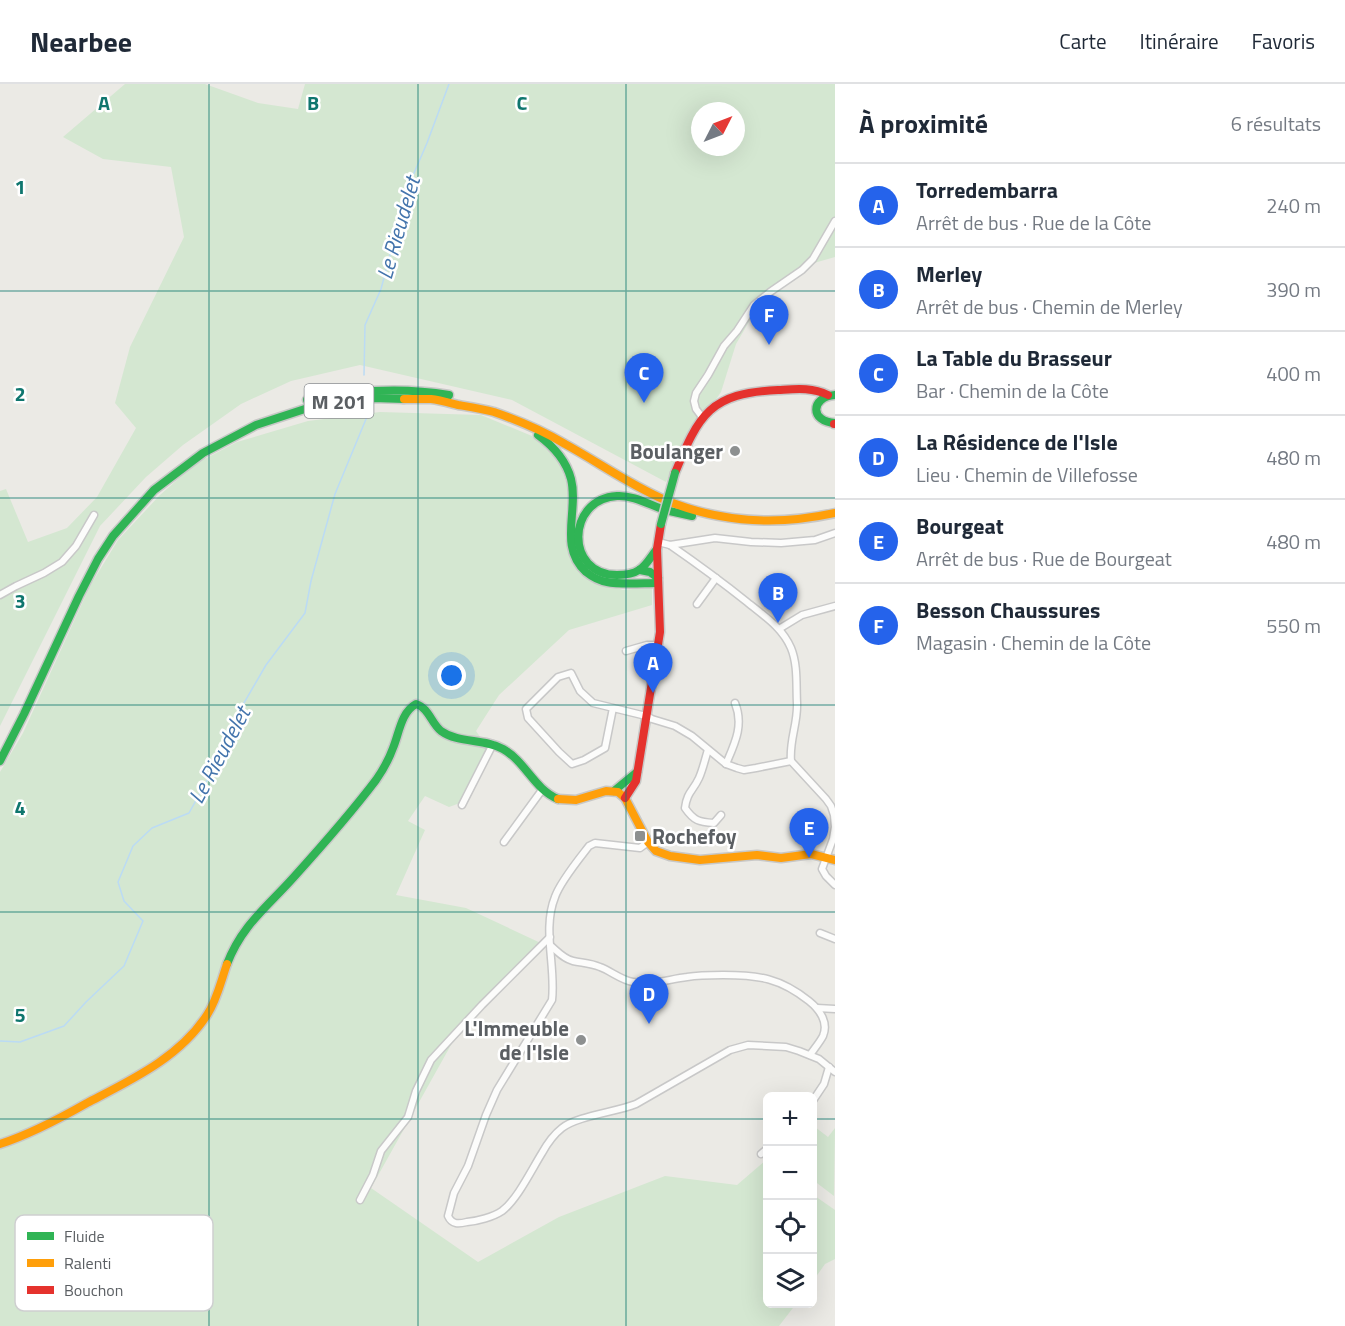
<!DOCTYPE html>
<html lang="fr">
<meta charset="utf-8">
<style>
:root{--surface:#fff;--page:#f6f6f7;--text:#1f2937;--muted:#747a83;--line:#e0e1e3;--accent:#2563eb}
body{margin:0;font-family:"Titillium Web",sans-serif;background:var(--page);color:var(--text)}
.controls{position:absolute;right:18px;bottom:18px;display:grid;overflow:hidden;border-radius:9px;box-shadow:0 6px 24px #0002}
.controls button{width:54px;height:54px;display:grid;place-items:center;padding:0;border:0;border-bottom:2px solid var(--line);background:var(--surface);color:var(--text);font:30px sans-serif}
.compass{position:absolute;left:691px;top:18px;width:54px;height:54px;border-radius:50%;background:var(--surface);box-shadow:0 6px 24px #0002;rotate:48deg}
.you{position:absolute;left:452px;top:592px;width:21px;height:21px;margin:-15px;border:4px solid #fff;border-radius:50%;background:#1a73e8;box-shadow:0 0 0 9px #1a73e833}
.badge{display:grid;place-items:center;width:39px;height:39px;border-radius:50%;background:var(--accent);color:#fff;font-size:20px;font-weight:700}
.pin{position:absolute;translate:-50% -50px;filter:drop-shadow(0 2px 3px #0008)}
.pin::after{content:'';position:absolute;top:32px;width:21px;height:18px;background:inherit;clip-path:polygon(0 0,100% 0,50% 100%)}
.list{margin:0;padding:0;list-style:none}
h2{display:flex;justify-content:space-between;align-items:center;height:78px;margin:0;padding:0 24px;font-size:26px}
h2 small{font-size:20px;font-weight:400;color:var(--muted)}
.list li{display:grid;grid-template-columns:39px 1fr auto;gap:18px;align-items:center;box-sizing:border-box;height:84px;padding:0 24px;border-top:2px solid var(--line)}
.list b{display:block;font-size:22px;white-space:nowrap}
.list p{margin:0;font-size:20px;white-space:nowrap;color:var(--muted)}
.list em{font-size:20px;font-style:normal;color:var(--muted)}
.icon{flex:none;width:33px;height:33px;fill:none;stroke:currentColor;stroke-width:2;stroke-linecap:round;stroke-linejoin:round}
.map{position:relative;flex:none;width:835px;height:1242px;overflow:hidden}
header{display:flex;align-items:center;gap:36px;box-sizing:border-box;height:84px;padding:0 30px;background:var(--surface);border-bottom:2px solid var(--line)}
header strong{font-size:28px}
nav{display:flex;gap:33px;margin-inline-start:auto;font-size:21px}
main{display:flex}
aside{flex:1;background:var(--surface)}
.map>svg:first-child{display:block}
</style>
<header>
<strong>Nearbee</strong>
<nav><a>Carte</a><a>Itinéraire</a><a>Favoris</a></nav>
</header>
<main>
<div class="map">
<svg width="835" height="1242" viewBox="0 0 835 1242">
<rect width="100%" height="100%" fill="#ebeae5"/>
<g fill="#d4e7d1" fill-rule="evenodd">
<path d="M125 0H205L258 19 298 25 305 0H835V173L814 179 760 219 736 260 721 308 678 372 666 398 512 316 360 281 291 297 241 320 183 361 146 393 100 442 0 642V407L6 405 28 458 67 444 97 413 136 344 115 319 130 263 184 153 171 83 103 75 63 53ZM700 27H736V63H700Z"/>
<path d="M380 328 481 331 532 352 559 377 568 403 565 454 573 480 591 496 623 506 652 503V521L569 546 499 611 476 647 487 663 460 719 449 723 425 712 408 737 425 746 396 811 466 824 545 861 456 952 371 1104 478 1178 559 1133 665 1092 737 1101 766 1076 768 1077V1220H796L779 1242H0V688L23 649 90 502 118 456 160 411 195 380 237 358 308 337Z"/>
<path d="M813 1043H815L828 1053 835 1044 834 1112 813 1096Z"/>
<path d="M812 1110 835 1126V1175L825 1180 813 1197Z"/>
</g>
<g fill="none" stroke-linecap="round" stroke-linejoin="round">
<g stroke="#bbdbf4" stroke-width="1.5">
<path d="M364 291 365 241 381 205 408 103 427 59 449 0"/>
<path d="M0 957 20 958 64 942 86 918 124 882 143 837 124 817 118 798 133 762 152 744 189 729 209 693 230 643 266 581 305 529 311 497 335 410 371 323"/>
</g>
<g stroke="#c8c8c8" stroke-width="9">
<g id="street">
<path d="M702 333 696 325 694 317 696 309 708 291 724 262 737 247 754 221 770 208 802 186 813 175 835 137"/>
<path d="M658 458 670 461C696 479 722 498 747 518 764 532 782 543 791 564 798 581 796 601 797 619 798 639 789 657 791 677L826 715 831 722 834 731 835 743 833 755 822 785 826 792 835 801"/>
<path d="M670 461 715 454 751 458 781 459 815 456 835 449"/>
<path d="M0 511 16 502 44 489 62 478 76 462 94 431"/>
<path d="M697 520 716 494"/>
<path d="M779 545 802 531 835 522"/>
<path d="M626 567 647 561H658"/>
<path d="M613 624 605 664 584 676 572 680 559 668 528 634 526 625 558 593 571 589 580 607 593 619 646 632 652 635 675 642 692 652 726 680 737 684 744 686 756 684 791 677"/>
<path d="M708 666C705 675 703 685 699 694 693 707 687 708 685 724 694 737 699 738 714 739L721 731"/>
<path d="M726 680C735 659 744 641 735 619"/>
<path d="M462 721 493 660"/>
<path d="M504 758 542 706"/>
<path d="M648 758 640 764 595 759 589 762C579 775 560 798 555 813 542 845 556 883 552 916L497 1006 486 1031 468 1082 454 1109 448 1132C452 1141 459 1140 467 1138 478 1137 493 1133 502 1127 517 1116 532 1085 542 1069 547 1060 553 1051 562 1044 577 1032 616 1028 636 1020L730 966 748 961 786 963 799 967 819 975 835 988"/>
<path d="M820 849 835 855"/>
<path d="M551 862C558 868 564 875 573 877 583 879 591 879 600 883 611 887 621 896 633 898 652 902 669 895 687 893 699 891 712 891 723 891 759 891 780 894 809 917 819 925 829 938 823 952 820 958 814 965 810 971"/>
<path d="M817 924 835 925"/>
<path d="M812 1018 824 1000 829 983"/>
<path d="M761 1070 768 1064"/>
<path d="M360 1116 373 1091 381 1067 408 1033 416 1007 431 976 482 921 550 853"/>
</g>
</g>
<g stroke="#c8c8c7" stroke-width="11">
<g id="fast">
<path d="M835 311C810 313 810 338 835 339"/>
<path d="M307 316C355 306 401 303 449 311"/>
<path d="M538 351C553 362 566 376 571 395 579 426 558 463 586 488 591 492 600 497 607 498 620 501 643 499 658 499"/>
<path d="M657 465C651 472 647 481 639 486 633 490 625 491 617 491 565 491 566 415 617 412 633 411 650 421 665 426 674 428 683 430 692 432"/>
<path d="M640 486 650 488 658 494"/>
<path d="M0 677 24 630 79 512 98 475 113 452 154 406 203 369 256 341 314 322 373 314 404 315"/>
<path d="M614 707 637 688"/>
<path d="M227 880C242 841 267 823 293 794 321 763 351 729 376 696 383 686 389 675 393 664 399 650 401 628 416 620 429 624 431 639 441 647 459 660 484 654 503 665 526 678 534 705 558 715"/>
</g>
</g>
<g stroke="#c8c8c7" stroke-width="11">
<g id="slow">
<path d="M404 315C413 315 422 315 431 315 440 316 450 319 458 321 470 323 483 325 494 328 517 336 545 348 565 360 598 378 630 401 665 416 721 439 776 442 835 429"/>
<path d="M558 715 576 716 606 707 618 708 625 714 648 758 656 767 670 772 700 776 757 771 781 774 811 770 835 776"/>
<path d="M0 1060C31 1050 59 1035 87 1019 131 996 179 974 207 931 217 916 221 897 227 880"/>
</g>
</g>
<g stroke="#c8c8c7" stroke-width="11">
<g id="jam">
<path d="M834 340H835"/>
<path d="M675 389C699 330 710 309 778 306 796 305 811 303 828 311"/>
<path d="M625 714 636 697 660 548 657 465 661 440"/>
</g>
</g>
<use href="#street" stroke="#fcfcfb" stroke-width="6"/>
<use href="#fast" stroke="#30b455" stroke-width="8"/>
<use href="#slow" stroke="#ff9f0a" stroke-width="8"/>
<use href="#jam" stroke="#e5322d" stroke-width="8"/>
<g stroke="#c8c8c7" stroke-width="11" stroke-linecap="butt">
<path id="fast-bridge" d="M661 440 675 389"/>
</g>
<use href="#fast-bridge" stroke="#30b455" stroke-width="8"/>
</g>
<path fill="none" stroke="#0f766e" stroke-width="1.5" stroke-opacity="0.55" d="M209 0V1242M418 0V1242M626 0V1242M0 207H835M0 414H835M0 621H835M0 828H835M0 1035H768M812 1035H835"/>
<g fill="#8d9090" stroke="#fff" stroke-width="2">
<circle cx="735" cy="367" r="6"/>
<rect x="634" y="746" width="12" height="12" rx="3"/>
<circle cx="581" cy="956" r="6"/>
</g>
<g text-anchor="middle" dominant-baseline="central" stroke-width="5" stroke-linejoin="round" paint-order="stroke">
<rect fill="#fff" stroke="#8c8f92" stroke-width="1.5" x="304.5" y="300" width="69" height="34" rx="4.5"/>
<g font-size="20" font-weight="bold" fill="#5b5f63">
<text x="339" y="317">M 201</text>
</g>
<g font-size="21" font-weight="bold" fill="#5b5f63" stroke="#fff" text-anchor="end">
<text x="723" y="367">Boulanger</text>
<text x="652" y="752" text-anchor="start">Rochefoy</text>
<text x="569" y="944">L'Immeuble<tspan x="569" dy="24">de l'Isle</tspan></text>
</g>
<g font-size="22" font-style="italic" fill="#4374ac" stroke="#fff">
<text transform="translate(398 144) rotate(-74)">Le Rieudelet</text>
<text transform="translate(219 671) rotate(-62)">Le Rieudelet</text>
</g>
</g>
<rect x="15" y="1131" width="198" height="96" rx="9" fill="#fff" stroke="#cecfd0" stroke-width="1.5"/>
<rect x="27" y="1148" width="27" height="8" fill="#30b455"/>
<rect x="27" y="1175" width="27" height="8" fill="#ff9f0a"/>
<rect x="27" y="1202" width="27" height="8" fill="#e5322d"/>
<g font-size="16" fill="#5b5f63">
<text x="64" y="1158">Fluide</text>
<text x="64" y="1185">Ralenti</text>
<text x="64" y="1212">Bouchon</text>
</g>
<g font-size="20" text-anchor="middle" font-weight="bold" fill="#0f766e" stroke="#fff" stroke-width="5" stroke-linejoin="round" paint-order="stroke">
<text x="104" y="26">A</text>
<text x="313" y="26">B</text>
<text x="522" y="26">C</text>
<text x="20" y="110">1</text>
<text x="20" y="317">2</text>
<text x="20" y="524">3</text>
<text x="20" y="731">4</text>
<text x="20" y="938">5</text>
</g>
</svg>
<div class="controls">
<button>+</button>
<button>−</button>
<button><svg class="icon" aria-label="locate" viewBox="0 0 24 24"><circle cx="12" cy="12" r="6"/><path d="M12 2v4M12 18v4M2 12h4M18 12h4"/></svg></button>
<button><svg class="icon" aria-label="layers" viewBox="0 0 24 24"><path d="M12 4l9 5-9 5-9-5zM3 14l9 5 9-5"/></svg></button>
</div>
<svg class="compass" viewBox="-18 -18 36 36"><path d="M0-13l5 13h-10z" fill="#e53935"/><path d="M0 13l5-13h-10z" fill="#747a83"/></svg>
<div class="you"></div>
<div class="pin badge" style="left:653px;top:609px">A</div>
<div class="pin badge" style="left:778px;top:539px">B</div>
<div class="pin badge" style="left:644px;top:319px">C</div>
<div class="pin badge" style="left:649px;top:940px">D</div>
<div class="pin badge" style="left:809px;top:774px">E</div>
<div class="pin badge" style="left:769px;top:261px">F</div>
</div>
<aside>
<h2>À proximité<small>6 résultats</small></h2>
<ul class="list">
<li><span class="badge">A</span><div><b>Torredembarra</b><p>Arrêt de bus · Rue de la Côte</p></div><em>240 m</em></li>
<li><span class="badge">B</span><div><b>Merley</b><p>Arrêt de bus · Chemin de Merley</p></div><em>390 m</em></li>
<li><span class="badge">C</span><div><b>La Table du Brasseur</b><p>Bar · Chemin de la Côte</p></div><em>400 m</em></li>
<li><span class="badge">D</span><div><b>La Résidence de l'Isle</b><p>Lieu · Chemin de Villefosse</p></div><em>480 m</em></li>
<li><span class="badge">E</span><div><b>Bourgeat</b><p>Arrêt de bus · Rue de Bourgeat</p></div><em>480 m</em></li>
<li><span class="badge">F</span><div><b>Besson Chaussures</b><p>Magasin · Chemin de la Côte</p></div><em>550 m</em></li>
</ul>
</aside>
</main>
